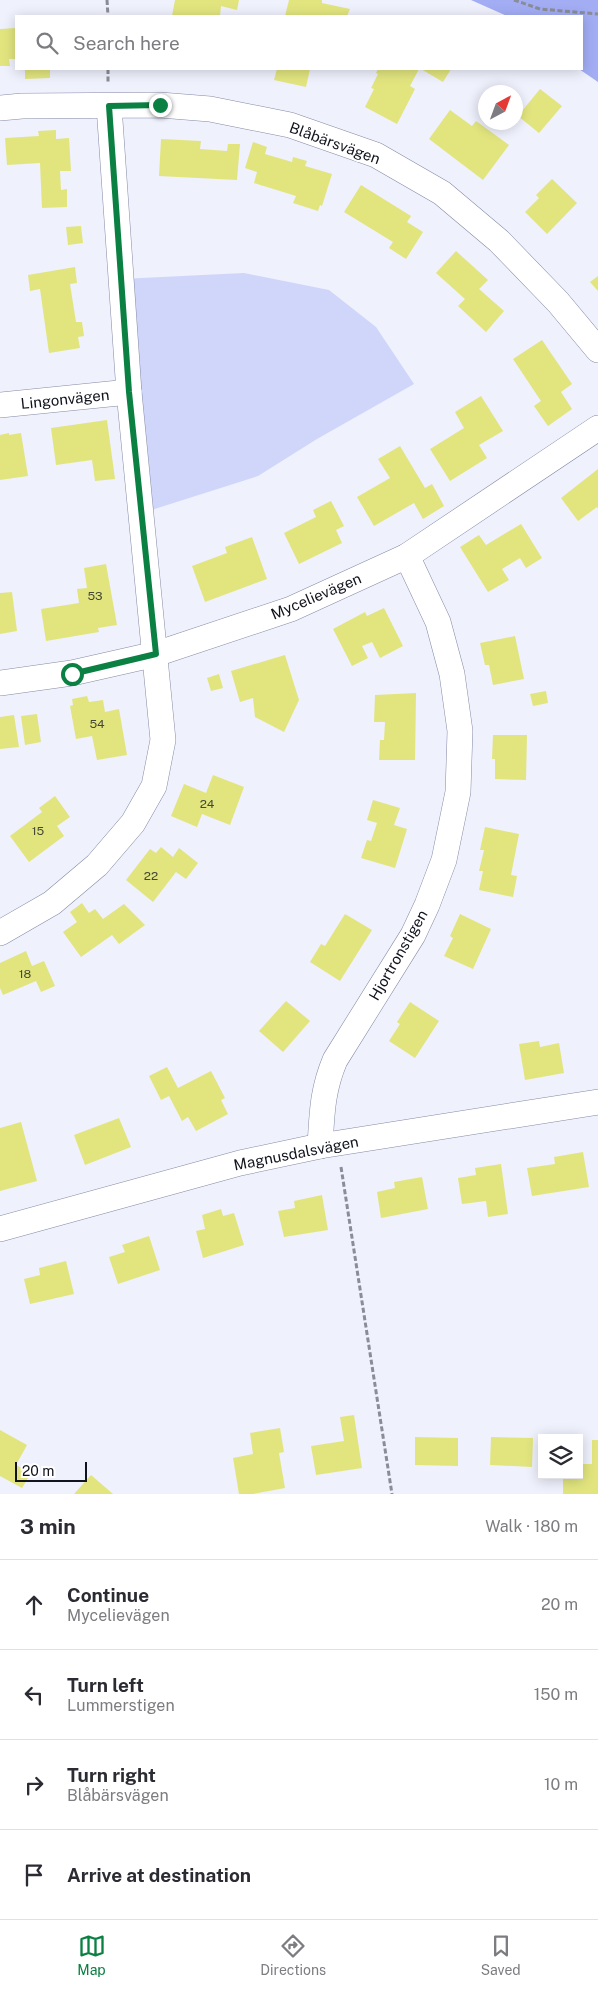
<!DOCTYPE html>
<meta charset="utf-8">
<style>
:root{--surface:#fff;--page:#f2f2f3;--text:#2b2b33;--muted:#7c7c81;--line:#e1e1e2;--accent:#0b8043}
body{margin:0;font-family:"Public Sans",sans-serif;background:var(--page);color:var(--text)}
.controls{position:absolute;right:15px;bottom:15px;display:grid;overflow:hidden;border-radius:0px;box-shadow:0 2px 12px #0003}
.controls button{width:45px;height:45px;display:grid;place-items:center;padding:0;border:0;border-bottom:1px solid var(--line);background:var(--surface);color:var(--text);font:25px sans-serif}
.compass{position:absolute;left:478px;top:85px;width:45px;height:45px;border-radius:50%;background:var(--surface);box-shadow:0 2px 12px #0003;rotate:41deg}
.scale{position:absolute;left:15px;bottom:12px;width:72px;box-sizing:border-box;padding-left:5px;border:2px solid #11131d;border-top:0;font-size:14px;line-height:18px;white-space:nowrap;color:#11131d;-webkit-text-stroke:4px #fff;paint-order:stroke}
.stop{position:absolute;width:15px;height:15px;margin:-11px;border:4px solid #0b8043;border-radius:50%;background:#fff}
.stop.end{background:#0b8043;border-color:#fff;box-shadow:0 1px 5px #0008}
.list{margin:0;padding:0;list-style:none}
h2{display:flex;justify-content:space-between;align-items:center;height:65px;margin:0;padding:0 20px;font-size:21px}
h2 small{font-size:16px;font-weight:400;color:var(--muted)}
.list li{display:grid;grid-template-columns:32px 1fr auto;gap:15px;align-items:center;box-sizing:border-box;height:90px;padding:0 20px;border-top:1px solid var(--line)}
.list b{display:block;font-size:19px;white-space:nowrap}
.list p{margin:0;font-size:16px;white-space:nowrap;color:var(--muted)}
.list em{font-size:16px;font-style:normal;color:var(--muted)}
.icon{flex:none;width:28px;height:28px;fill:none;stroke:currentColor;stroke-width:2;stroke-linecap:round;stroke-linejoin:round}
.map{position:relative;flex:none;width:598px;height:1494px;overflow:hidden}
.search{position:absolute;background:var(--surface);box-shadow:0 2px 12px #0003;left:15px;right:15px;top:15px;height:55px;display:flex;align-items:center;gap:12px;box-sizing:border-box;padding:0 18px;border-radius:0px;color:var(--muted);font-size:19px}
.sheet{height:425px;background:var(--surface)}
nav{display:flex;justify-content:space-around;align-items:center;box-sizing:border-box;height:70px;border-top:1px solid var(--line);background:var(--surface);font-size:14px;color:var(--muted)}
nav a{display:grid;justify-items:center;gap:2px}
nav .on{color:var(--accent)}
.map>svg:first-child{display:block}
</style>
<div class="map">
<svg width="598" height="1494" viewBox="0 0 598 1494">
<rect width="100%" height="100%" fill="#eff1fd"/>
<path fill="#cfd6fa" d="M244 273 329 290 376 327 414 384 317 439 258 476 142 513 121 279Z"/>
<path fill="#a2adf4" d="M471 0H598V82L579 69H582V16H507Z"/>
<g fill="#e2e57e">
<path d="M175 0H239L237 10 221 6 220 16H172Z"/>
<path d="M289 0H322V3L350 9 347 16H285Z"/>
<path d="M16 28V59H9L10 66H0V29Z"/>
<path d="M25 69H50V78L25 79Z"/>
<path d="M277 69H310L306 87 274 80Z"/>
<path d="M378 69H419L410 86 415 89 397 124 365 107 374 89 371 88 378 74 376 73Z"/>
<path d="M421 69H451L443 82Z"/>
<path d="M540 89 562 106 539 133 518 116Z"/>
<path d="M450 110 472 126 476 121 509 145 483 180 429 139Z"/>
<path d="M56 130V139L69 138 71 171H60L61 190 67 189V207L42 208 40 163 7 165 5 138 39 136 38 131Z"/>
<path d="M161 139 201 141 200 149 227 151 228 144H240L237 180 159 176Z"/>
<path d="M253 142 267 147 265 154 292 162 293 157 307 161 305 166 332 174 322 206 320 205 318 211 293 203 296 196 254 183 257 172 245 168Z"/>
<path d="M552 179 577 203 547 234 525 212 539 198 536 195Z"/>
<path d="M361 185 411 216 407 222 423 232 406 259 389 248 393 242 344 212Z"/>
<path d="M81 226 83 243 68 245 66 227Z"/>
<path d="M456 251 488 280 479 289 504 311 486 332 458 306 465 299 436 273Z"/>
<path d="M75 267 77 283 70 284 76 322H82L84 336 78 337 80 348 49 353 40 289 30 291 28 275Z"/>
<path d="M598 276V291L590 282Z"/>
<path d="M542 340 572 384 561 392 572 409 548 426 534 406 541 401 513 359Z"/>
<path d="M481 396 503 431 479 445 487 458 450 481 430 449 464 428 455 412Z"/>
<path d="M107 420 115 479 95 481 92 460 56 465 51 428Z"/>
<path d="M9 433V435L21 433 28 476 0 480V435Z"/>
<path d="M400 446 425 488 432 484 444 506 423 519 414 503 374 526 357 497 390 478 378 459Z"/>
<path d="M598 469V509L597 507 578 521 561 498Z"/>
<path d="M331 501 344 526 336 530 342 543 299 564 284 533 316 517 313 510Z"/>
<path d="M521 524 542 558 526 568 520 558 502 569 509 580 488 592 460 547 479 535 486 545Z"/>
<path d="M252 537 267 579 205 602 192 566 227 553 225 547Z"/>
<path d="M106 564 117 625 98 628 99 632 46 641 41 609 79 603 77 589 87 588 84 568Z"/>
<path d="M12 592 17 631 0 634V593Z"/>
<path d="M384 608 403 646 380 658 372 642 362 646 368 658 352 666 333 629 365 612 367 616Z"/>
<path d="M515 636 524 679 493 685 489 665H485L480 643Z"/>
<path d="M285 655 299 700 284 732 255 717 253 698 240 702 231 671Z"/>
<path d="M219 674 223 688 211 691 207 678Z"/>
<path d="M546 691 548 703 533 706 530 694Z"/>
<path d="M416 693 415 760H379L380 740H384L385 722H374L375 695Z"/>
<path d="M87 696 89 702 103 700 105 712 119 709 127 755 97 760 92 736 76 739 70 706 73 705 72 699Z"/>
<path d="M37 714 41 742 25 745 21 716Z"/>
<path d="M14 715 19 747 0 749V717Z"/>
<path d="M493 735H527L526 780 495 779V759H492Z"/>
<path d="M213 775 244 787 230 825 202 814 197 827 171 816 184 784 206 793Z"/>
<path d="M55 796 70 817 57 826 64 836 29 862 10 836 42 812 39 808Z"/>
<path d="M373 800 400 808 394 825 407 829 395 868 361 858 367 840 371 841 377 823 367 820Z"/>
<path d="M485 827 519 834 511 875 517 876 513 897 479 890 483 871H479L484 850H480Z"/>
<path d="M161 847 173 857 179 848 198 863 186 879 176 872 153 902 126 880 150 849 156 853Z"/>
<path d="M82 903 89 913 95 909 103 919 124 904 145 925 119 944 112 935 81 957 63 932 77 922 70 912Z"/>
<path d="M345 914 372 930 340 981 310 962 321 944 325 946Z"/>
<path d="M460 914 491 929 473 969 444 956 453 938 450 936Z"/>
<path d="M26 951 32 966 44 961 55 986 41 992 36 981 3 995 0 988V963Z"/>
<path d="M286 1001 310 1021 283 1052 259 1031Z"/>
<path d="M410 1002 439 1021 415 1058 389 1041 400 1024 397 1022Z"/>
<path d="M539 1041 540 1047 559 1043 564 1073 525 1080 519 1044Z"/>
<path d="M167 1067 178 1088 211 1071 225 1098 221 1100 228 1114 196 1131 188 1117 182 1121 169 1096 161 1100 149 1076Z"/>
<path d="M119 1118 131 1147 85 1165 74 1135Z"/>
<path d="M21 1122 37 1181 0 1191V1128Z"/>
<path d="M583 1152 589 1187 532 1196 527 1168 555 1164 554 1157Z"/>
<path d="M501 1164 508 1214 488 1217 486 1201 462 1204 458 1178 476 1175 475 1168Z"/>
<path d="M422 1177 428 1209 381 1218 377 1192 395 1188 394 1182Z"/>
<path d="M322 1195 328 1230 284 1237 278 1211 295 1208 294 1201Z"/>
<path d="M221 1209 223 1216 234 1213 244 1245 203 1258 196 1231 205 1229 202 1215Z"/>
<path d="M149 1236 160 1270 118 1284 109 1257 125 1252 122 1245Z"/>
<path d="M66 1261 74 1294 30 1304 24 1279 40 1275 39 1268Z"/>
<path d="M354 1415 362 1468 316 1475 311 1446 344 1441 340 1417Z"/>
<path d="M280 1428 284 1452 279 1453 285 1488 253 1494H239L233 1458 253 1454 250 1433Z"/>
<path d="M0 1430 27 1445 16 1465 31 1473 22 1488 0 1476Z"/>
<path d="M415 1437 458 1438V1466L415 1465Z"/>
<path d="M491 1437 533 1438 532 1467 490 1465Z"/>
<path d="M592 1440H598V1494H563V1475H579V1464H592Z"/>
<path d="M91 1475 113 1494H74Z"/>
</g>
<g fill="none" stroke-linecap="round" stroke-linejoin="round">
<g stroke="#858aa4" stroke-width="26">
<g id="street">
<path d="M0 108 22 106 160 105 210 109 290 125 376 155 442 193 499 241 558 302 598 350"/>
<path d="M0 405 129 392"/>
<path d="M0 683 72 673 156 654 291 609 407 556 598 428"/>
<path d="M0 933 52 903 97 865 133 823 154 786 163 740 129 392 109 106"/>
<path d="M320 1146C322 1114 322 1091 335 1060L413 935 427 905 444 860 458 792 460 731 452 674 438 622 407 556"/>
<path d="M0 1229 240 1163 320 1146 598 1102"/>
</g>
</g>
<g stroke="#8a8c97" stroke-width="3" stroke-dasharray="5 2.5" stroke-linecap="butt">
<path d="M107 0 108 16"/>
<path d="M514 0 540 9 598 14"/>
<path d="M108 69V83"/>
<path d="M341 1167 392 1494"/>
</g>
<use href="#street" stroke="#fff" stroke-width="25"/>
</g>
<g fill="none" stroke-linecap="round" stroke-linejoin="round">
<path stroke="#0b8043" stroke-width="6" d="M72 674 156 654 129 392 109 106 160 105"/>
</g>
<g text-anchor="middle" dominant-baseline="central" stroke-width="4" stroke-linejoin="round" paint-order="stroke">
<g font-size="12" fill="#454835">
<text x="95" y="596">53</text>
<text x="97" y="724">54</text>
<text x="207" y="804">24</text>
<text x="38" y="831">15</text>
<text x="151" y="876">22</text>
<text x="25" y="974">18</text>
</g>
<g font-size="15" fill="#11131d" stroke="#fff">
<text transform="translate(335 143) rotate(20)">Blåbärsvägen</text>
<text transform="translate(65 399) rotate(-6)">Lingonvägen</text>
<text transform="translate(316 596) rotate(-23)">Mycelievägen</text>
<text transform="translate(398 955) rotate(-60)">Hjortronstigen</text>
<text transform="translate(296 1153) rotate(-11)">Magnusdalsvägen</text>
</g>
</g>
</svg>
<div class="controls">
<button><svg class="icon" aria-label="layers" viewBox="0 0 24 24"><path d="M12 4l9 5-9 5-9-5zM3 14l9 5 9-5"/></svg></button>
</div>
<svg class="compass" viewBox="-18 -18 36 36"><path d="M0-13l5 13h-10z" fill="#e53935"/><path d="M0 13l5-13h-10z" fill="#7c7c81"/></svg>
<div class="scale">20 m</div>
<div class="stop" style="left:72px;top:674px"></div>
<div class="stop end" style="left:160px;top:105px"></div>
<div class="search"><svg class="icon" aria-label="search" viewBox="0 0 24 24"><circle cx="10" cy="10" r="6"/><path d="M15 15l6 6"/></svg>Search here</div>
</div>
<section class="sheet">
<h2>3 min<small>Walk · 180 m</small></h2>
<ul class="list">
<li><svg class="icon" aria-label="ahead" viewBox="0 0 24 24"><path d="M12 20V5M6 11l6-6 6 6"/></svg><div><b>Continue</b><p>Mycelievägen</p></div><em>20 m</em></li>
<li><svg class="icon" aria-label="left" viewBox="0 0 24 24"><path d="M17 20v-9H6M10 6l-5 5 5 5"/></svg><div><b>Turn left</b><p>Lummerstigen</p></div><em>150 m</em></li>
<li><svg class="icon" aria-label="right" viewBox="0 0 24 24"><path d="M7 20v-9h11M14 6l5 5-5 5"/></svg><div><b>Turn right</b><p>Blåbärsvägen</p></div><em>10 m</em></li>
<li><svg class="icon" aria-label="arrive" viewBox="0 0 24 24"><path d="M6 21V4h12l-3 4 3 4H6"/></svg><div><b>Arrive at destination</b></div></li>
</ul>
</section>
<nav>
<a class="on"><svg class="icon" aria-label="map" viewBox="0 0 24 24"><path d="M3 6l6-2 6 2 6-2v14l-6 2-6-2-6 2zM9 4v14M15 6v14"/></svg>Map</a>
<a><svg class="icon" aria-label="directions" viewBox="0 0 24 24"><path d="M12 3l9 9-9 9-9-9zM9 14v-3h6M13 9l2 2-2 2"/></svg>Directions</a>
<a><svg class="icon" aria-label="saved" viewBox="0 0 24 24"><path d="M7 4h10v16l-5-4-5 4z"/></svg>Saved</a>
</nav>
